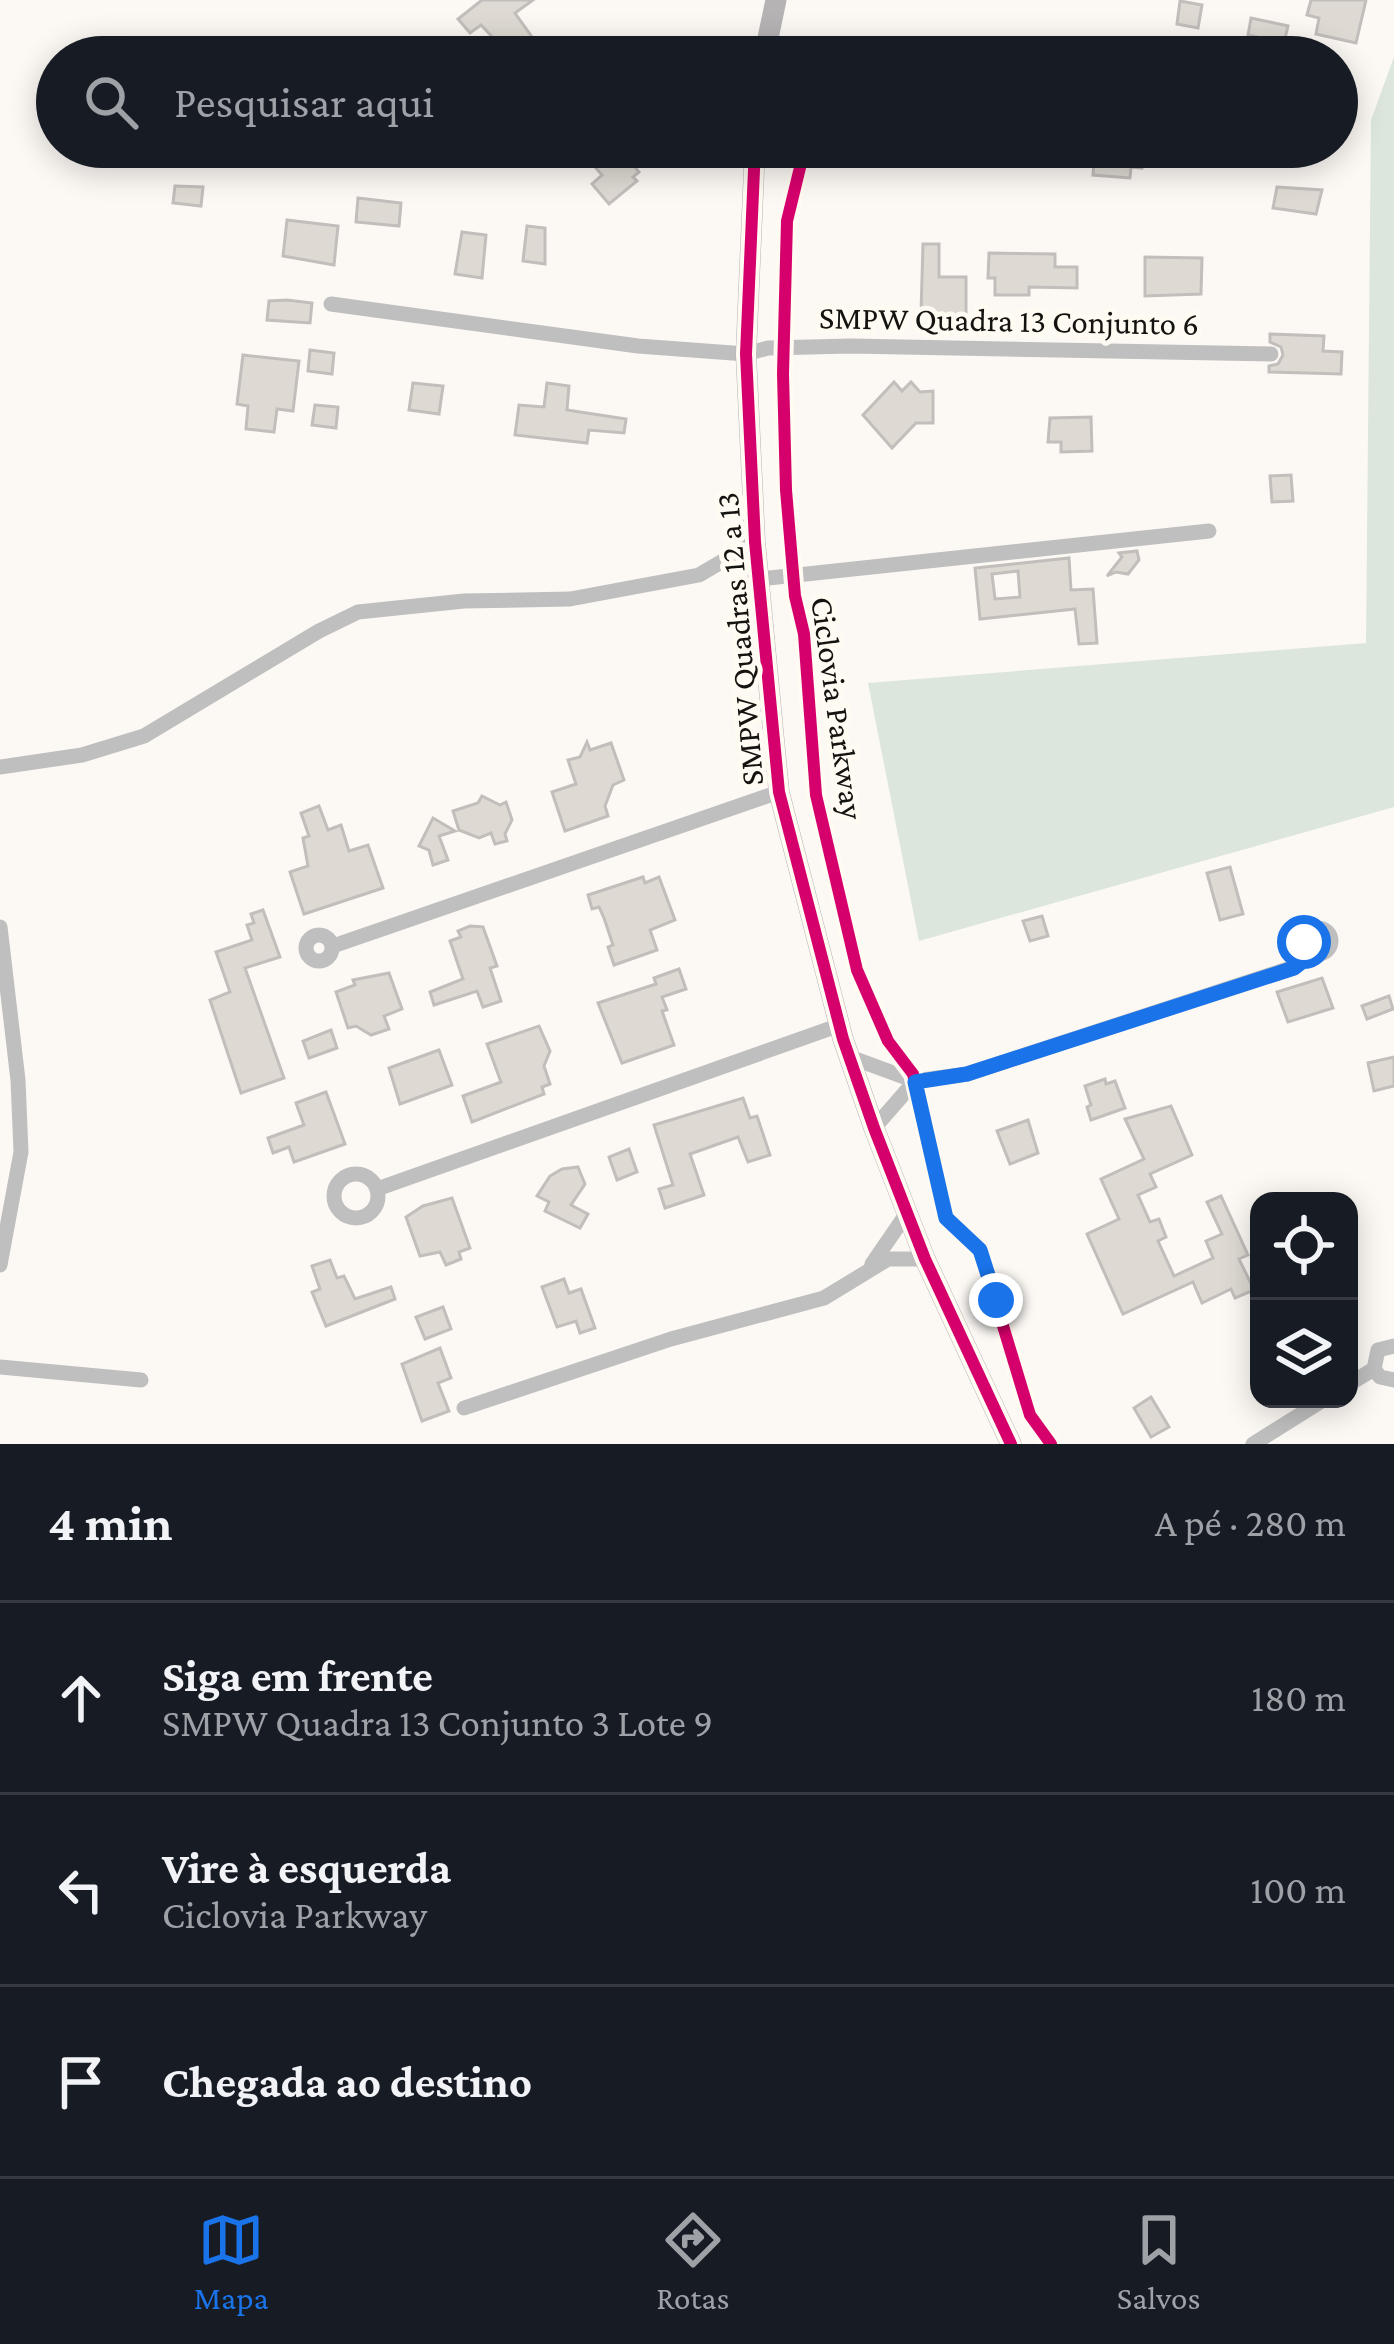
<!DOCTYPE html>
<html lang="pt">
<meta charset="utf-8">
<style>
:root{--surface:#171b24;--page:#242831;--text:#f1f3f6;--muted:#9ea1a6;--line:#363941;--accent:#1a73e8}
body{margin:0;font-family:"Crimson Pro",serif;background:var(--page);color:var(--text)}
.controls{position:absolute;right:36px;bottom:36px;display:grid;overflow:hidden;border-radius:24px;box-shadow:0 6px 30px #0003}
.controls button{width:108px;height:108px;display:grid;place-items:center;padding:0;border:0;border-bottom:3px solid var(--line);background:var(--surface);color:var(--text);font:60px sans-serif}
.stop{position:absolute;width:36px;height:36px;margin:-27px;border:9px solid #1a73e8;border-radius:50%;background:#fff}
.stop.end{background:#1a73e8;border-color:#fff;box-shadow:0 3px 12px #0008}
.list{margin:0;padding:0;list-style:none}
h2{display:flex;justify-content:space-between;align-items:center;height:156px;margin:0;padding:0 48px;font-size:51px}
h2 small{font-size:39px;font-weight:400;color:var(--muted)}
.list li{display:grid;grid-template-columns:78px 1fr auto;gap:36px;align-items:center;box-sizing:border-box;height:192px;padding:0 48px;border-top:3px solid var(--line)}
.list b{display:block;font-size:45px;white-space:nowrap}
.list p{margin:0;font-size:39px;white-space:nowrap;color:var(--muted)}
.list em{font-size:39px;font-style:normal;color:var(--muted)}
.icon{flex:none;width:66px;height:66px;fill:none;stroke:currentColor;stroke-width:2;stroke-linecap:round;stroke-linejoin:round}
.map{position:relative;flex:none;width:1394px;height:1444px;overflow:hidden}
.search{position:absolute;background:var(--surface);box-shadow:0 6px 30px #0003;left:36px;right:36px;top:36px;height:132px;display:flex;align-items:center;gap:30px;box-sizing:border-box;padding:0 42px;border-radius:66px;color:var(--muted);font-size:45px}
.sheet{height:732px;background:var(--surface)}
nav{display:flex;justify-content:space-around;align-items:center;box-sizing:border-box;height:168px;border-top:3px solid var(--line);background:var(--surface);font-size:33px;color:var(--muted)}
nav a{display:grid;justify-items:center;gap:6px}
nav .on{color:var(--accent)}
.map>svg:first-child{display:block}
</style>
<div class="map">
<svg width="1394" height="1444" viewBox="0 0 1394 1444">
<rect width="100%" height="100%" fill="#fcf9f5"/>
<path fill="#dce6dc" d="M1394 57V807L919 941 868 683 1366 643 1371 120Z"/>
<g fill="#dedad3" stroke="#c1bebb" stroke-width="3" fill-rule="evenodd">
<path d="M482 0H533L515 13 537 44 516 57 504 41 497 42 481 25 470 33 458 19Z"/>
<path d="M1311 0H1366L1356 43 1316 34 1319 18 1307 15Z"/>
<path d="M1180 1 1202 5 1198 28 1177 24Z"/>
<path d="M1251 18 1288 26 1284 43 1248 35Z"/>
<path d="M578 147H636L626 156 639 172 633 177 637 181 609 204 592 184 602 175Z"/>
<path d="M1095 147H1143L1142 168 1131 167 1130 178 1093 175Z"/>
<path d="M175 186 203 187 201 206 173 203Z"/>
<path d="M1277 187 1322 190 1316 214 1273 208Z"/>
<path d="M358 198 401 203 399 226 356 222Z"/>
<path d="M287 220 338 226 334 265 283 256Z"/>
<path d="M527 226 545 228V264L523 261Z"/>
<path d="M462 232 486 235 482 278 455 274Z"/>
<path d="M923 244H939V277H966V315L921 313Z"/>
<path d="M989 253 1055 254V267H1077V288L1029 287V295H995V278H988Z"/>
<path d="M1145 257 1202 258 1201 294 1145 296Z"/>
<path d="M287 300 312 303 310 323 267 320 269 301Z"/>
<path d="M1270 334 1324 336 1323 351 1342 352 1341 374 1269 372V366L1278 364 1283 355 1281 347 1270 342Z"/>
<path d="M310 350 334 353 332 374 308 371Z"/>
<path d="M243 355 299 361 293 411 277 409 274 432 246 429 248 406 237 404Z"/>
<path d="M894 382 902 391 911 382 920 392 933 391V423H916L892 448 863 415Z"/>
<path d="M413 383 443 386 439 414 409 410Z"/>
<path d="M547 383 569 386 567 410 626 419 624 433 589 430 587 443 515 435 519 405 544 407Z"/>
<path d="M315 405 338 407 336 428 312 425Z"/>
<path d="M1091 417 1092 451 1061 452V442H1048L1050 418Z"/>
<path d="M1291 475 1293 501 1272 502 1270 476Z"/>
<path d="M1137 551 1139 560 1128 574 1116 572 1107 576 1122 557 1119 553Z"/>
<path d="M1069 558 1071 590 1093 589 1097 643 1079 644 1075 609 980 619 975 568ZM1018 571 1020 597 995 599 992 574Z"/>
<path d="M587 742 590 750 611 743 624 780 613 785 605 806 608 816 565 831 552 792 576 784 568 760 580 757Z"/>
<path d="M482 796 500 805 506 802 512 820 505 834 507 841 495 844 491 833 479 838 459 830 453 811 478 803Z"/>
<path d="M319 806 328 830 341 825 349 851 368 845 383 888 304 914 290 872 308 866 303 838 309 836 301 813Z"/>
<path d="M433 818 455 831 439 836 448 860 433 865 429 850 419 846Z"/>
<path d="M1230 867 1243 914 1220 920 1207 873Z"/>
<path d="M643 877 645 883 659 877 675 920 650 930 657 950 614 965 608 947 613 945 604 918 599 907 592 909 588 895Z"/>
<path d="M263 910 280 957 245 968 284 1078 241 1093 210 1000 230 992 216 952 252 940 247 925 254 923 251 914Z"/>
<path d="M1042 916 1048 936 1030 941 1023 921Z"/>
<path d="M470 926 483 927 497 966 490 968 501 1001 483 1007 477 991 434 1005 430 992 463 979 450 941 461 937 458 931Z"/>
<path d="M679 969 686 989 662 997 667 1010 662 1011 674 1045 622 1063 598 1003 656 984 654 978Z"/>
<path d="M389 973 402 1009 384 1016 389 1029 371 1035 356 1026 348 1028 336 992 355 985 353 980Z"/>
<path d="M1322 978 1333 1008 1288 1022 1277 992Z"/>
<path d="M1389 996 1393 1009 1367 1019 1362 1006Z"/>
<path d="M539 1026 550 1051 544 1066 550 1084 542 1087 544 1094 472 1122 463 1096 501 1082 487 1044Z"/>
<path d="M331 1030 337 1048 309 1058 303 1041Z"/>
<path d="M439 1050 452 1085 400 1104 389 1068Z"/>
<path d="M1394 1057V1086L1374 1091 1368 1063Z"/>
<path d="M1105 1079 1106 1084 1115 1081 1125 1108 1091 1120 1087 1107 1091 1105 1085 1086Z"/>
<path d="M326 1092 345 1144 294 1162 289 1147 273 1153 268 1138 304 1125 296 1103Z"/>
<path d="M743 1098 750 1118 757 1116 770 1155 748 1162 738 1137 690 1154 704 1195 665 1208 659 1189 673 1185 654 1125Z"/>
<path d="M1171 1106 1192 1155 1150 1174 1156 1187 1138 1195 1150 1222 1159 1219 1166 1237 1158 1241 1174 1276 1213 1258 1206 1241 1222 1234 1207 1202 1221 1196 1248 1255 1239 1259 1254 1290 1235 1298 1231 1289 1202 1303 1193 1282 1123 1314 1087 1234 1119 1219 1101 1179 1144 1159 1125 1119Z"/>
<path d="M1028 1120 1038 1153 1010 1164 997 1131Z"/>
<path d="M629 1149 637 1172 617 1180 609 1157Z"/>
<path d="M578 1167 585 1184 571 1205 588 1214 580 1228 545 1211 549 1202 537 1196 550 1176 562 1169Z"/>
<path d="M452 1198 470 1248 459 1252 461 1259 446 1265 440 1252 420 1256 406 1217 423 1206Z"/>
<path d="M330 1260 337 1278 344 1276 355 1299 391 1287 395 1299 326 1326 312 1292 320 1289 312 1266Z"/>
<path d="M564 1279 569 1293 581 1289 595 1328 580 1333 576 1321 557 1327 542 1287Z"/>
<path d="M443 1307 451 1329 425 1339 416 1317Z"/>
<path d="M440 1348 451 1378 438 1383 449 1411 422 1421 402 1364Z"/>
<path d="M1151 1397 1169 1427 1151 1437 1134 1408Z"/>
</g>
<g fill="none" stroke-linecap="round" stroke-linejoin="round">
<g stroke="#c0bfbf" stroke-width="15">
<path d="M331 304 638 346 746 354 768 348 851 346 1271 354"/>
<path d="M759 579 1209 531"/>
<path d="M0 767 82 755 144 736 319 631 358 612 464 601 570 599 699 575 755 542"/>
<path d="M0 927 18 1080 21 1152 0 1265"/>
<circle cx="1318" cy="941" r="13"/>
<circle cx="319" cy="948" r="13"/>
<path d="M333 946 779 792"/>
<path d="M850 1057 915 1081 967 1074 1294 967 1312 954"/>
<path d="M874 1128 915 1081"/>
<circle cx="356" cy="1196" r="22"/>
<path d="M377 1189 840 1025"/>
<path d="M872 1264 907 1213"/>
<path d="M0 1367 141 1380"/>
<path d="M1374 1369 1380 1377 1394 1380"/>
<path d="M1349 1384 1374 1369 1378 1350 1394 1346"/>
<path d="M464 1408 671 1339 824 1298 888 1259H925"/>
<path d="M1253 1444 1325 1399"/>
</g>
<g stroke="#b5b3b3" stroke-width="21">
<path d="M764 57 776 0"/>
<path d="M755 147 746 354 755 542 779 792 843 1039 874 1128 925 1259 1011 1444"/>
</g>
<g stroke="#fffaf2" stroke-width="20">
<g id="cycleway">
<path d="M755 147 746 354 755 542 779 792 843 1039 874 1128 925 1259 1011 1444"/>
<path d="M805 147 787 221 783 374 786 490 795 596 804 634 816 795 857 970 888 1041 913 1074 946 1218 980 1250 1030 1415 1051 1444"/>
</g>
</g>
<use href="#cycleway" stroke="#d6006c" stroke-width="12"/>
</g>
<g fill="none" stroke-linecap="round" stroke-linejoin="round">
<path stroke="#1a73e8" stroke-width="15" d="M996 1300 980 1250 946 1218 915 1082 967 1074 1294 968 1312 954 1304 942"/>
</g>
<g text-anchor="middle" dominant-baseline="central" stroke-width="10" stroke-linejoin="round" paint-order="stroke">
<g font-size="33" fill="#141310" stroke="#fffaf2">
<text transform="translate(1009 320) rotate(1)">SMPW Quadra 13 Conjunto 6</text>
<text transform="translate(739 639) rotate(-95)">SMPW Quadras 12 a 13</text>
<text transform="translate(838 708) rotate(82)">Ciclovia Parkway</text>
</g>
</g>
</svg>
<div class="controls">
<button><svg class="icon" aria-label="locate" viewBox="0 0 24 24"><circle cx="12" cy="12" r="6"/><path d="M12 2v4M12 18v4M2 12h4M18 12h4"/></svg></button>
<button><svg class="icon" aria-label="layers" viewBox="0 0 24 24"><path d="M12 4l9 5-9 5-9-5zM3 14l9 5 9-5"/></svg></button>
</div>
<div class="stop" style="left:1304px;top:942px"></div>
<div class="stop end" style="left:996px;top:1300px"></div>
<div class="search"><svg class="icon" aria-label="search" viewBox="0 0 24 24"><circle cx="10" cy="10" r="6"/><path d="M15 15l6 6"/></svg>Pesquisar aqui</div>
</div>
<section class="sheet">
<h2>4 min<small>A pé · 280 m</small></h2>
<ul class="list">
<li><svg class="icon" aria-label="ahead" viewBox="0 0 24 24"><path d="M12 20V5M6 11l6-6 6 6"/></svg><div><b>Siga em frente</b><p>SMPW Quadra 13 Conjunto 3 Lote 9</p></div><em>180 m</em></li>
<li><svg class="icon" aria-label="left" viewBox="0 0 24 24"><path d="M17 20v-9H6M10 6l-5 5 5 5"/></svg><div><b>Vire à esquerda</b><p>Ciclovia Parkway</p></div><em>100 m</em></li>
<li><svg class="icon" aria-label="arrive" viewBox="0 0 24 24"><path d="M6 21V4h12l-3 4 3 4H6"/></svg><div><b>Chegada ao destino</b></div></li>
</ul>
</section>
<nav>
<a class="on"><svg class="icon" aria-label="map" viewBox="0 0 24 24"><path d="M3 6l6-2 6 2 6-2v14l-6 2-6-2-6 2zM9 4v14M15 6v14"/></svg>Mapa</a>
<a><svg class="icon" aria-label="directions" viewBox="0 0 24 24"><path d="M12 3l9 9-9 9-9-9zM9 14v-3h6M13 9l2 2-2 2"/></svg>Rotas</a>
<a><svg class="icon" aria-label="saved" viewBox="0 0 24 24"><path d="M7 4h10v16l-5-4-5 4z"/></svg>Salvos</a>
</nav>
